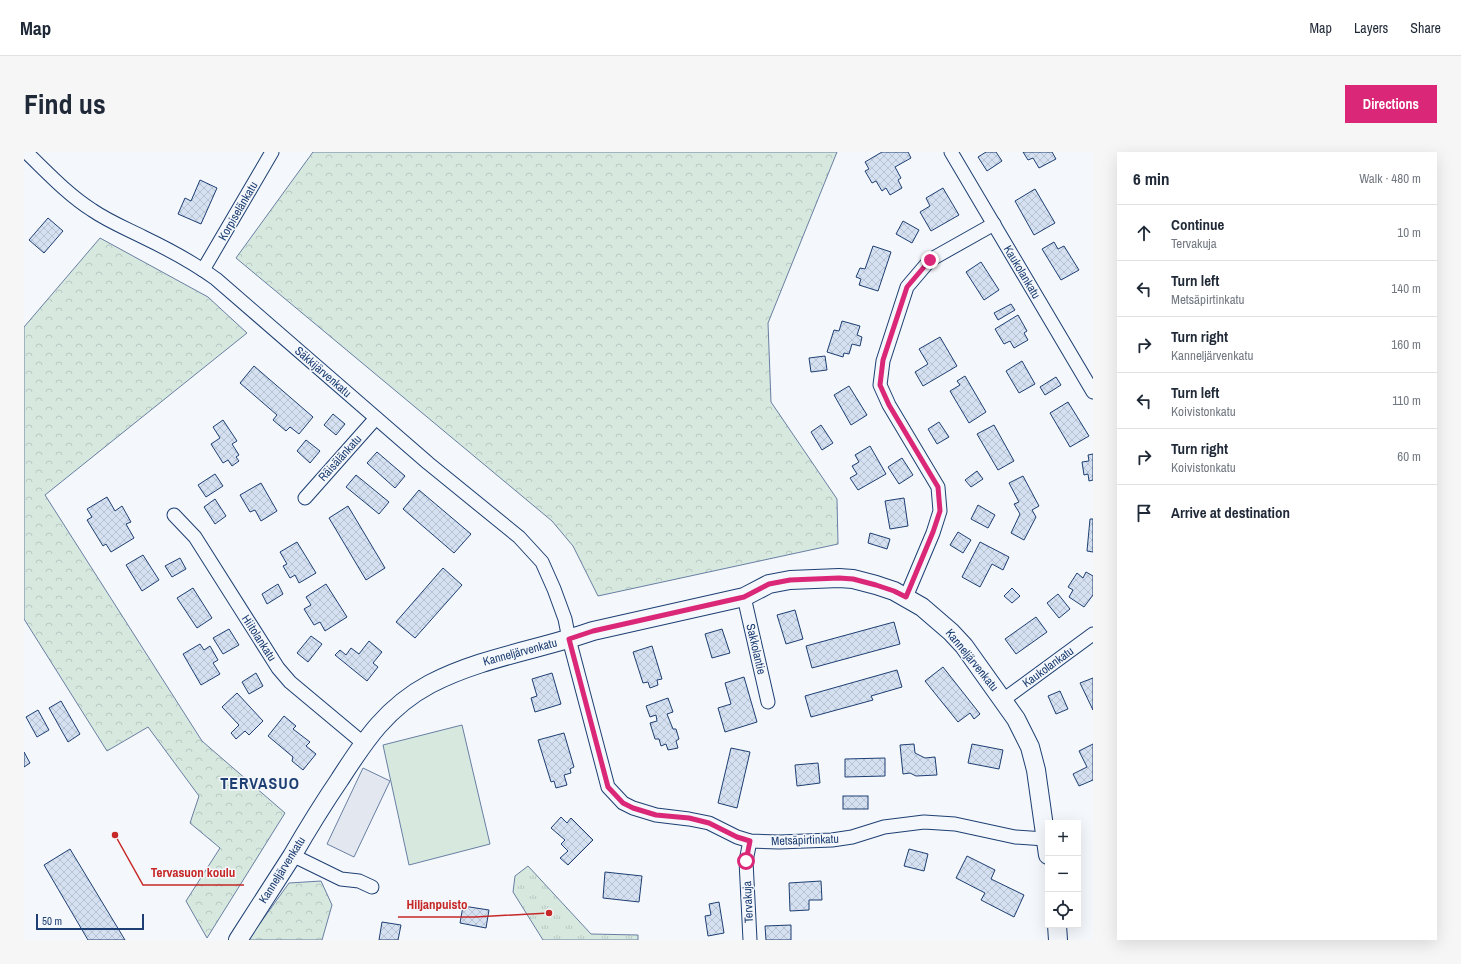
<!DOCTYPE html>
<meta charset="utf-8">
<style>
:root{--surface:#fff;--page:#f6f6f7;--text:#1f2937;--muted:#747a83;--line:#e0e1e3;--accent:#db2777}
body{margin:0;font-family:"Archivo Narrow",sans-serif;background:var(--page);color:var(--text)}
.controls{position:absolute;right:12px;bottom:12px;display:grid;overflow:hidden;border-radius:0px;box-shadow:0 4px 16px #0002}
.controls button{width:36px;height:36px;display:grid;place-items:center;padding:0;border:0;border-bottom:1px solid var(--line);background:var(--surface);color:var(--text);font:20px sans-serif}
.scale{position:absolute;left:12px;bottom:10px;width:108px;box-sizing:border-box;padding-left:4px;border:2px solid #1d3f73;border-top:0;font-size:11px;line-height:14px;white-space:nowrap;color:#1d3f73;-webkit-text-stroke:3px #f4f7fb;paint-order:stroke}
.stop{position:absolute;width:12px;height:12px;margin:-9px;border:3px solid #db2777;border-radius:50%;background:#fff}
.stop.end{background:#db2777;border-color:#fff;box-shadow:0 1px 4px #0008}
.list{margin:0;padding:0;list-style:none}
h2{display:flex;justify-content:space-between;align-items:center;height:52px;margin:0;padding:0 16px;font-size:17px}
h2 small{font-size:13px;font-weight:400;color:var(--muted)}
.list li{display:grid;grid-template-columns:26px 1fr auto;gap:12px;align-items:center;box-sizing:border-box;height:56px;padding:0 16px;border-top:1px solid var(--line)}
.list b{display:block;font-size:15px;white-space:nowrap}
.list p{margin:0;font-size:13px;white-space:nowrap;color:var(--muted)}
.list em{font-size:13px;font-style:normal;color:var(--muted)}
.icon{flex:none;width:22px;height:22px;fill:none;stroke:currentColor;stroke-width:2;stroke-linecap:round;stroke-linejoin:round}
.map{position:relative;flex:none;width:1069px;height:788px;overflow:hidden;border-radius:0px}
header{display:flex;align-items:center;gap:24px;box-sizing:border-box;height:56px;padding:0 20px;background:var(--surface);border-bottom:1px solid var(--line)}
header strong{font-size:19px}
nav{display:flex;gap:22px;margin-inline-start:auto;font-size:14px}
.intro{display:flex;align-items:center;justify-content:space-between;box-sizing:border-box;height:96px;padding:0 24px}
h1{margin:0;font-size:28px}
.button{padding:10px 18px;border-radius:0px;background:var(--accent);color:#fff;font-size:14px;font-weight:700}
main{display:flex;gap:24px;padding:0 24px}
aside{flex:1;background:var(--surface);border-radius:0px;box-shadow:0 4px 16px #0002}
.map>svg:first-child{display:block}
</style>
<header>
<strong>Map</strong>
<nav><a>Map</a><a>Layers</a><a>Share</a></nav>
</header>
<div class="intro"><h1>Find us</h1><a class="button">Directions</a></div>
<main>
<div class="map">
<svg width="1069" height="788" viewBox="0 0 1069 788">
<defs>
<pattern id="forest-crowns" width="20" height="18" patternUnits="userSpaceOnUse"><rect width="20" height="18" fill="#d7e8df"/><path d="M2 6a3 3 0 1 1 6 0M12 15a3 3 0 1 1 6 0" fill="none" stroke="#b8c8c3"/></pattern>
<pattern id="park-tufts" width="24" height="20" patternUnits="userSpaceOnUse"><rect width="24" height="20" fill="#d7e8df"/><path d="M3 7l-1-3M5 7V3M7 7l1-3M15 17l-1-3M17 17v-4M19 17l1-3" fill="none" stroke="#b8c8c3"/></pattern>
<pattern id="building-cross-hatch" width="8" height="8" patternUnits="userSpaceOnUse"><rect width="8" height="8" fill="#d5e0f0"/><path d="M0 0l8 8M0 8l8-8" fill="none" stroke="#b6c1d1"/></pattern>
</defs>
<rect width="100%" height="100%" fill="#f4f7fb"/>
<g fill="url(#forest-crowns)" stroke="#687fa3">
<path d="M289 0H813L744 171 747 250 813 347 814 392 574 444 549 394 528 369 212 106Z"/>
<path d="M76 86 184 145 223 181 21 343 178 589 261 661 183 786 162 749 196 696 166 671 175 644 124 575 83 599 0 467V175Z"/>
<path d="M297 729 308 753 298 788H224L265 731Z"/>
</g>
<path fill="url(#park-tufts)" stroke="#687fa3" d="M504 714 567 782 614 783V788H519L489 740 491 724Z"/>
<path fill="#d7e8df" stroke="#687fa3" d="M438 573 466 692 385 713 359 593Z"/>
<path fill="#e3e8f0" stroke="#687fa3" d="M339 616 366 629 330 705 303 692Z"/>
<g fill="url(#building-cross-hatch)" stroke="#1d3f73">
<path d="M858 0H884L887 6 871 15 877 26 874 28 878 36 866 43 862 36 858 39 852 29 848 31 841 19 845 17 841 10Z"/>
<path d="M962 0H972L978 9 963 19 954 5Z"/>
<path d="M999 0H1028L1032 7 1015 16 1009 6 1004 8Z"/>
<path d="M176 28 193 36 177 72 154 62 161 46 167 49Z"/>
<path d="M919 36 935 63 907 79 896 60 906 54 902 46Z"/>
<path d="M1011 37 1031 71 1010 83 991 49Z"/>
<path d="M24 66 39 79 20 101 5 88Z"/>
<path d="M879 69 895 78 888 91 872 82Z"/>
<path d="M1030 90 1034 97 1040 94 1055 118 1037 128 1018 97Z"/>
<path d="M849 94 867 100 854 139 835 133 837 127 832 125 836 116 841 117Z"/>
<path d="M957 110 975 138 960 148 942 120Z"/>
<path d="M987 152 991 158 974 168 970 161Z"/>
<path d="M994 163 1003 179 1000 181 1004 188 990 196 986 189 980 192 971 177Z"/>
<path d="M818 169 836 174 833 183 838 185 836 194 828 192 825 202 820 201 819 205 803 200 810 178 815 179Z"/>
<path d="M916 185 933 214 899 234 891 220 904 212 895 197Z"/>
<path d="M801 204 803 218 787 220 785 206Z"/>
<path d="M998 209 1011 232 995 241 982 219Z"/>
<path d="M230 214 289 265 275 282 266 275 262 279 249 268 253 263 216 231Z"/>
<path d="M941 224 962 260 945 271 926 239 936 233 933 229Z"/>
<path d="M1032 225 1037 233 1021 243 1016 235Z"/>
<path d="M825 234 843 263 827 273 810 243Z"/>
<path d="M1044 250 1065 284 1046 295 1026 261Z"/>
<path d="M309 262 321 272 312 283 300 273Z"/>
<path d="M199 268 213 289 208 292 215 303 212 305 215 309 208 314 204 308 199 311 187 292 196 286 189 275Z"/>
<path d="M915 270 925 285 913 292 904 277Z"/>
<path d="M797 273 809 291 798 298 787 280Z"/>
<path d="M970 273 990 309 974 318 953 282Z"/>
<path d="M282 288 296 299 286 311 273 299Z"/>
<path d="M846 294 862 322 834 338 826 326 833 322 828 314 835 310 831 303Z"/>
<path d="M353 300 381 324 371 336 343 311Z"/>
<path d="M1069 302V328L1065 329 1064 322 1060 323 1058 310 1065 309 1064 303Z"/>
<path d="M878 306 889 323 875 332 864 315Z"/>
<path d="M953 319 959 327 947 335 941 328Z"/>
<path d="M191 322 199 334 182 345 174 333Z"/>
<path d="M332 323 365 350 355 362 322 335Z"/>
<path d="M999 324 1015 354 1008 358 1012 365 1000 388 987 381 996 362 990 352 995 350 985 331Z"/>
<path d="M237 331 253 359 237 369 231 358 226 360 216 343Z"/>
<path d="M395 338 447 382 430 401 379 357Z"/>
<path d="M83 345 91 359 98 354 107 370 102 372 110 386 87 400 82 392 79 394 63 368 68 365 63 357Z"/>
<path d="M880 346 884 374 866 377 861 349Z"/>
<path d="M191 347 202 364 191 372 180 355Z"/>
<path d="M954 353 971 363 964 376 947 367Z"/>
<path d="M324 354 361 416 342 428 305 366Z"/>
<path d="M1066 367H1069V400L1063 399Z"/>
<path d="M934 380 947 388 939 401 926 393Z"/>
<path d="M846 381 866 387 863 397 844 391Z"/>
<path d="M273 390 292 421 275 431 271 423 266 426 259 414 263 412 256 400Z"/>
<path d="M956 390 985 405 979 418 968 412 956 435 938 425Z"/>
<path d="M119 403 135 428 118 439 102 413Z"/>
<path d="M156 406 162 417 148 425 141 414Z"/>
<path d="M419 416 438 433 391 486 372 470Z"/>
<path d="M1062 420 1069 424V443L1060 455 1045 445 1049 438 1044 435 1053 421 1059 426Z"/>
<path d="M254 432 259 442 243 452 238 442Z"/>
<path d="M302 432 323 465 301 479 296 470 290 473 280 457 287 453 282 445Z"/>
<path d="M169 436 188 466 173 476 153 446Z"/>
<path d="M988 436 996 444 988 451 980 444Z"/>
<path d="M1034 442 1046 457 1035 466 1023 451Z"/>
<path d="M771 458 779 487 762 492 753 463Z"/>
<path d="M1012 465 1023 480 992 502 981 487Z"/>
<path d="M870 470 876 492 788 516 782 494Z"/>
<path d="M205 477 215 493 199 502 189 486Z"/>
<path d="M698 477 706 501 688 506 681 482Z"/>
<path d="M287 484 298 492 284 510 273 501Z"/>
<path d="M345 489 358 500 349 511 354 515 343 529 311 503 316 498 322 503 327 496 335 502Z"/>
<path d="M176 492 180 498 186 494 194 508 189 511 196 522 177 533 159 502Z"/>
<path d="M628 494 638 527 633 528 634 533 626 536 624 530 619 531 609 500Z"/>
<path d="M919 515 956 562 950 567 946 561 934 570 901 529Z"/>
<path d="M873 518 878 535 847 544 849 548 787 565 781 544Z"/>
<path d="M232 521 239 534 225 542 218 530Z"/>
<path d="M528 521 537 552 511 560 507 546 513 544 508 527Z"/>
<path d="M720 525 733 570 701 580 694 556 707 552 701 531Z"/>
<path d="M1069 526V558L1056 531Z"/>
<path d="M1036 539 1044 557 1032 562 1024 544Z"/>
<path d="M213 541 239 569 225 583 221 579 212 587 207 581 215 573 198 555Z"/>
<path d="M644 546 649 560 643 562 649 577H652L655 587 652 589 654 596 644 598 642 592 637 594 635 587H631L626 571 633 569 632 563 626 565 622 554Z"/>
<path d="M37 549 56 582 44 590 25 556Z"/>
<path d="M14 558 25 578 13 585 2 565Z"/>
<path d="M260 564 272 574 269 577 286 590 282 594 292 602 279 618 268 609 269 605 244 584Z"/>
<path d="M540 581 550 615 546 617 547 621 540 623 543 633 532 636 530 629 527 630 514 588Z"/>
<path d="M890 592 891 601 901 606 911 605 913 623 892 624 886 621 879 622 876 593Z"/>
<path d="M948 592 979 598 975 617 944 611Z"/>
<path d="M1069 592V628L1055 634 1049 622 1063 615 1055 599Z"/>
<path d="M707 596 726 600 713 656 694 651Z"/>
<path d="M0 600 6 611 0 615Z"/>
<path d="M861 606V624L821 625V607Z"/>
<path d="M794 611 796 631 773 634 771 613Z"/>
<rect x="819" y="644" width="25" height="13"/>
<path d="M537 665 543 671 547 666 569 688 544 713 536 706 544 699 537 692 541 688 527 676Z"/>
<path d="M46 697 101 788H64L20 713Z"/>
<path d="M885 697 904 702 900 719 880 714Z"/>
<path d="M943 704 971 718 967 727 1000 743 990 765 957 748 961 741 932 726Z"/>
<path d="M581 720 618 724 615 750 579 746Z"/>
<path d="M797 729 798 748H785V758L766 759 765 731Z"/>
<path d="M695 750 700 781 684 784 681 764 687 763 685 752Z"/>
<path d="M439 754 465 758 462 776 436 771Z"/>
<path d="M358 770 377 773 374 788H355Z"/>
<path d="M767 773V788H742L741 774Z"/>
</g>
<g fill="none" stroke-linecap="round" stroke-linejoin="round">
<g stroke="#1d3f73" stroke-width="15">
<g id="street">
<path d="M2 0C23 20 43 42 68 58 84 69 101 76 119 85 144 97 170 111 192 127L404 311 495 385 518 410 530 437 541 467 545 487 584 635 599 651 609 656 632 663 665 667 685 671 713 685 726 689 755 690 808 688 828 685 860 675 900 670 931 672 991 685 1021 687"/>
<path d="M927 0 1069 240"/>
<path d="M179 118 248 0"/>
<path d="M281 346 352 266"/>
<path d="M150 363 171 385 254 516 266 530 339 591"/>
<path d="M720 445 744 550"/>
<path d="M882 445 909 381 916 359 914 335 865 253 856 233 859 209 883 135 906 108 970 72"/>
<path d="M979 548 1069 482"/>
<path d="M268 703 317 727 335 729 348 735"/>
<path d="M726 788 722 709 726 689"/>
</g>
</g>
<g stroke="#1d3f73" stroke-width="20">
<g id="secondary">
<path d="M1033 773 1034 788"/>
<path d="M214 788C232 760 250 732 268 704 283 678 299 652 316 627 341 588 363 555 406 532 458 505 515 498 569 479L720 445 745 432 766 428 815 426 829 427 852 433 870 439 898 455 927 480 940 494 992 567 1006 595 1012 618 1024 703"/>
</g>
</g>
<use href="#street" stroke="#f4f7fb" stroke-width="13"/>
<use href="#secondary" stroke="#f4f7fb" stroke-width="18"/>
</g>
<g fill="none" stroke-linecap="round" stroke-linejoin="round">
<path stroke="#db2777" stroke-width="5" d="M722 709 726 689 713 685 685 671 665 666 632 663 609 656 599 651 584 635 545 487 569 479 720 445 745 432 766 428 815 426 829 427 852 433 870 439 882 445 909 380 916 359 914 335 865 253 856 233 859 208 883 135 906 108"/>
</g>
<g text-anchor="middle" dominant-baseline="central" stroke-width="3" stroke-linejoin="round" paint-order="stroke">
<g font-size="12" fill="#1d3f73" stroke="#f4f7fb">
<text transform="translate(214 59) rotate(-60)">Korpiselänkatu</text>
<text transform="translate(998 120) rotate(59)">Kaukolankatu</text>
<text transform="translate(299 220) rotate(41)">Säkkijärvenkatu</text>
<text transform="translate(316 306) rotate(-48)">Räisälänkatu</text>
<text transform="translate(235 486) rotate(57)">Hiitolankatu</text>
<text transform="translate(732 497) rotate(77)">Sakkolantie</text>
<text transform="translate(496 500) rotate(-15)">Kanneljärvenkatu</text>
<text transform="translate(948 508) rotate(51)">Kanneljärvenkatu</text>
<text transform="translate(1024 515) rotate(-36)">Kaukolankatu</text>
<text transform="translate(781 688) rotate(-2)">Metsäpirtinkatu</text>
<text transform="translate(258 718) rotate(-58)">Kanneljärvenkatu</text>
<text transform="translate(724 750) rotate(-93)">Tervakuja</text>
</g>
<g font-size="16" font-weight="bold" letter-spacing="1" fill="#1d3f73" stroke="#f4f7fb">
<text x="236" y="631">TERVASUO</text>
</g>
</g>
<path fill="none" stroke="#c62828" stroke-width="1.5" d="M91 683L119 733H220M525 761L451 765H374"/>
<g fill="#c62828" stroke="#f4f7fb" stroke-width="1.5">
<circle cx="91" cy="683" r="4"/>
<circle cx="525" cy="761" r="4"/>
</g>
<g font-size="13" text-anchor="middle" font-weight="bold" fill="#c62828" stroke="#f4f7fb" stroke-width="3" stroke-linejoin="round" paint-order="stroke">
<text x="169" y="725">Tervasuon koulu</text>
<text x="413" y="757">Hiljanpuisto</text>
</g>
</svg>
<div class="controls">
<button>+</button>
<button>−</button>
<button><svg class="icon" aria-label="locate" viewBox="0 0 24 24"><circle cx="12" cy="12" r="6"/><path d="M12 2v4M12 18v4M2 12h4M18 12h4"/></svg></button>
</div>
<div class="scale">50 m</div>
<div class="stop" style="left:722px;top:709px"></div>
<div class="stop end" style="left:906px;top:108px"></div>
</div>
<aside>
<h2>6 min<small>Walk · 480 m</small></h2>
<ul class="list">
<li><svg class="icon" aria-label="ahead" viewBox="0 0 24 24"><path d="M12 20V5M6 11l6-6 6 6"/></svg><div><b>Continue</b><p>Tervakuja</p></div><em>10 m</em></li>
<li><svg class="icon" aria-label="left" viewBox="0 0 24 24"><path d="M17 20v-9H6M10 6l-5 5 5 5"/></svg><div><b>Turn left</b><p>Metsäpirtinkatu</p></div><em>140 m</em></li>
<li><svg class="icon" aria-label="right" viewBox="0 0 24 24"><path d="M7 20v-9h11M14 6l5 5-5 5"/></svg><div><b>Turn right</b><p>Kanneljärvenkatu</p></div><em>160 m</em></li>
<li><svg class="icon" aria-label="left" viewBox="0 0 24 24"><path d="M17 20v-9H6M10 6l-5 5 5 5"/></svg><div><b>Turn left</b><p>Koivistonkatu</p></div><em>110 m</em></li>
<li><svg class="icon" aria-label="right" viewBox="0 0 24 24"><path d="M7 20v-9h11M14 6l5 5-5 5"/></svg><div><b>Turn right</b><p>Koivistonkatu</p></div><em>60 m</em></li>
<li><svg class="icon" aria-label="arrive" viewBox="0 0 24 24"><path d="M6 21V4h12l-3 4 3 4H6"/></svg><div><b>Arrive at destination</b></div></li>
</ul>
</aside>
</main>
